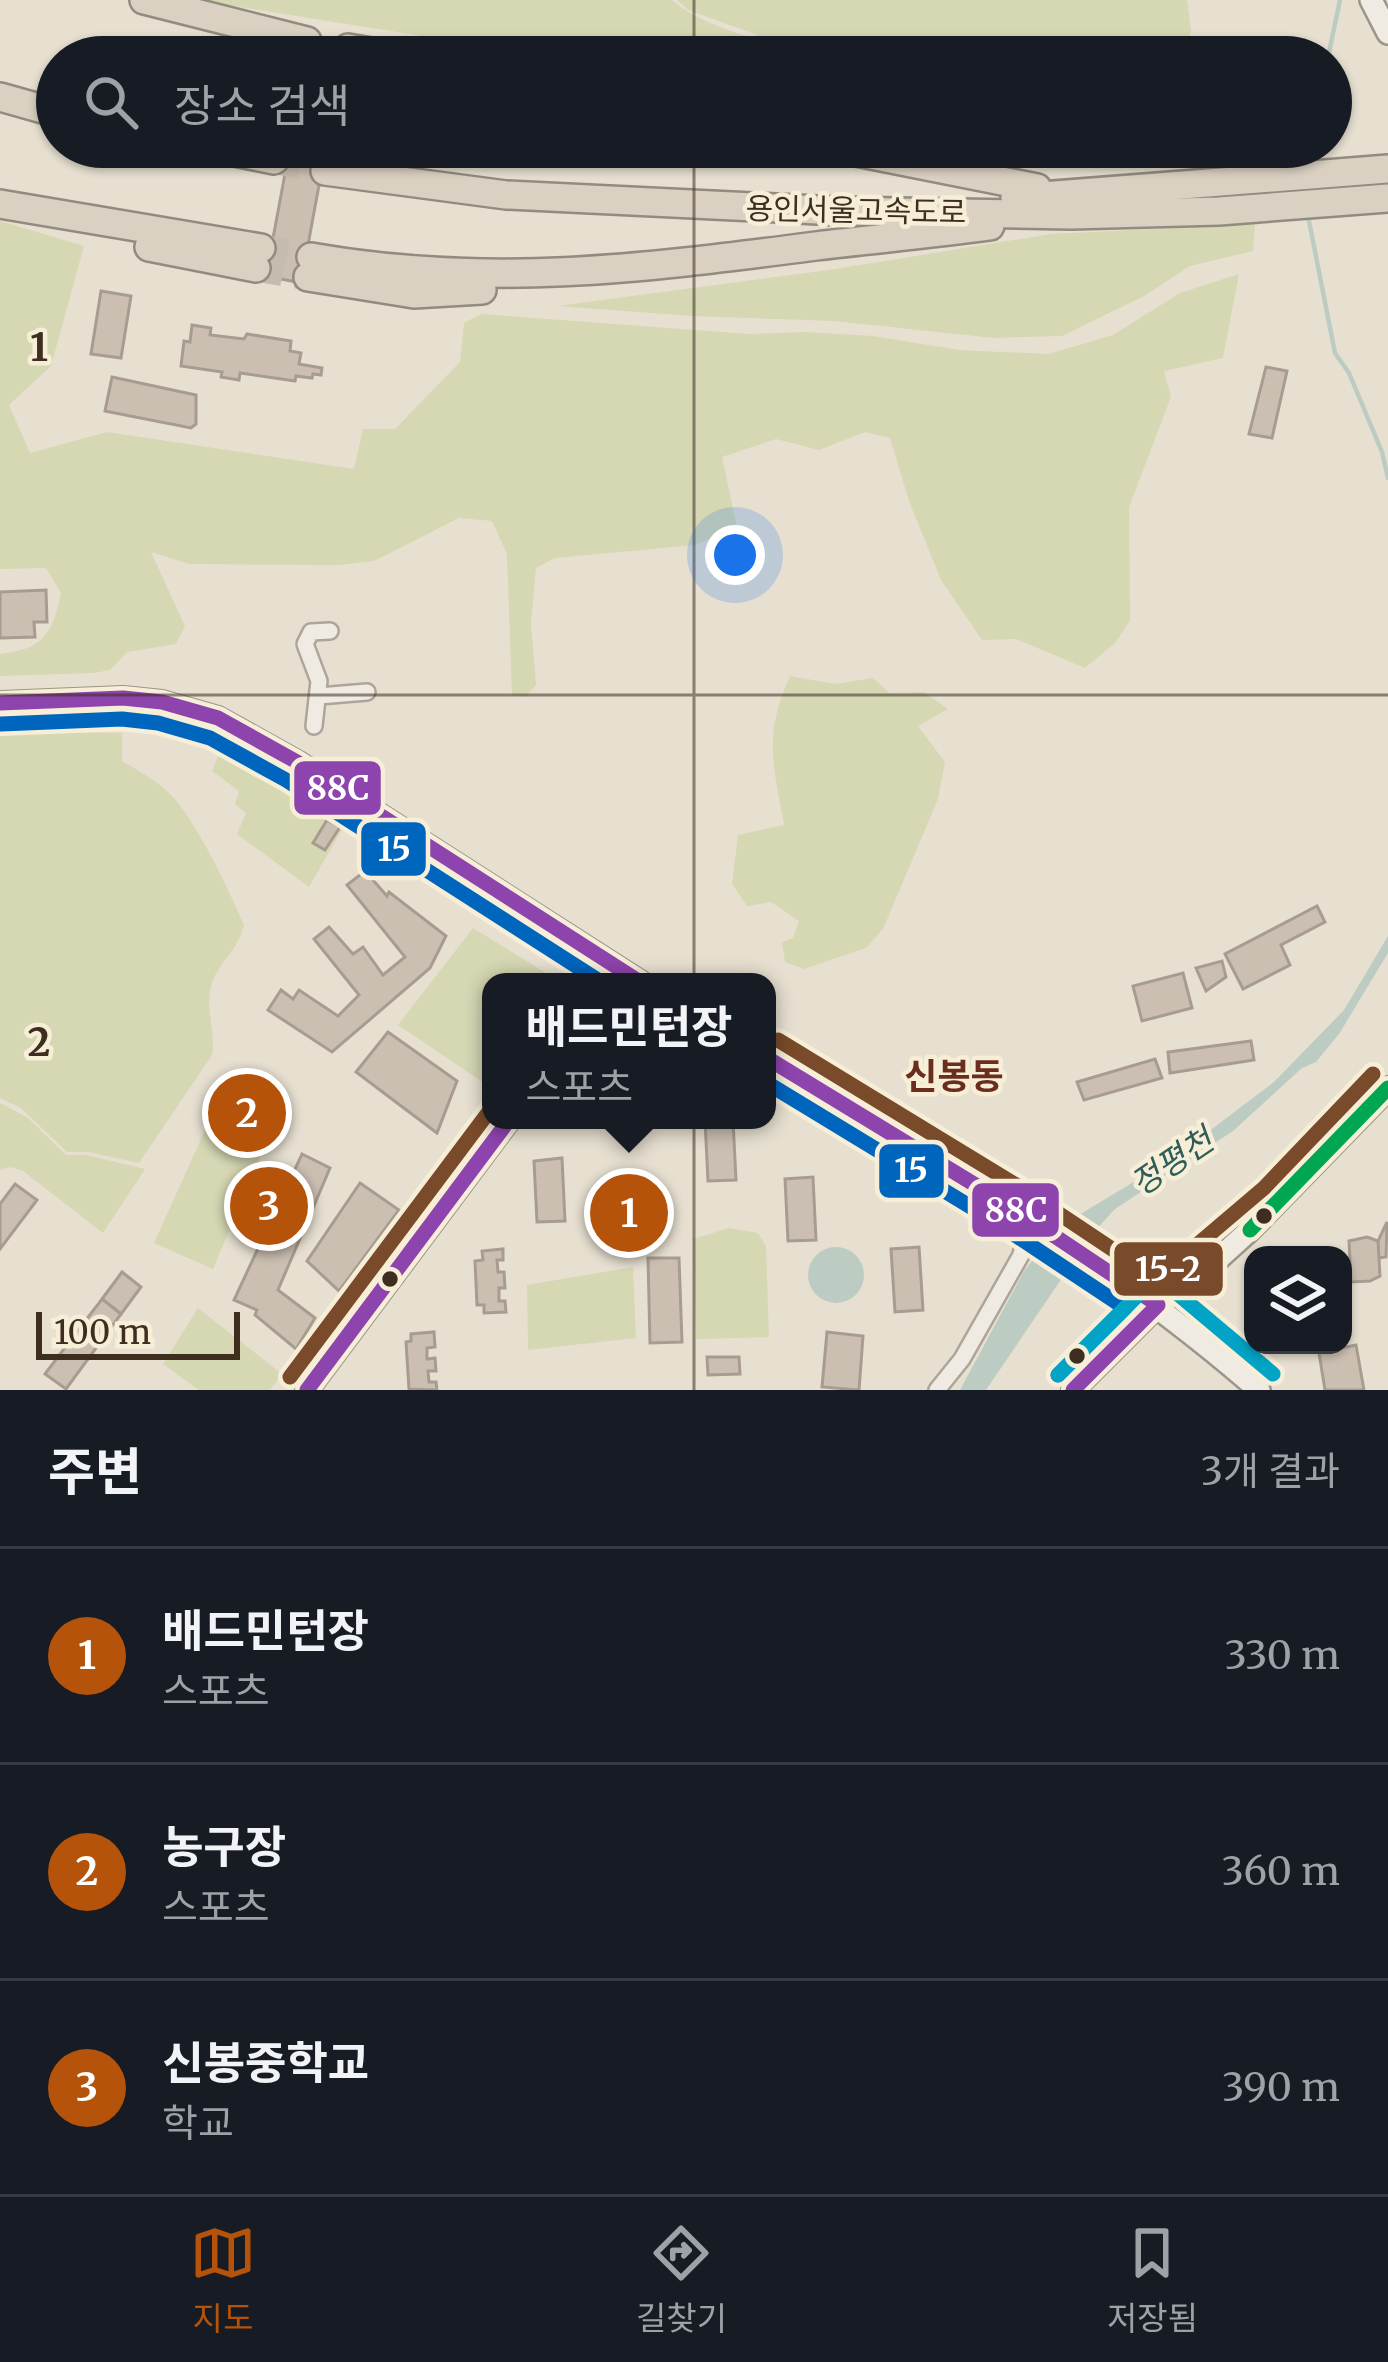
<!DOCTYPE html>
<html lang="ko">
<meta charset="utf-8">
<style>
:root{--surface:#171b24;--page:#242831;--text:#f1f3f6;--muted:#9ea1a6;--line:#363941;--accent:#b45309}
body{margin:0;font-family:Merriweather,"Noto Sans KR",serif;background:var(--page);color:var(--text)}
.controls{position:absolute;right:36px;bottom:36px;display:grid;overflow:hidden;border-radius:24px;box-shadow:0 3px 9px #0004}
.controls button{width:108px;height:108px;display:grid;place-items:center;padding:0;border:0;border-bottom:3px solid var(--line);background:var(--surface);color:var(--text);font:60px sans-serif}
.scale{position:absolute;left:36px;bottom:30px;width:204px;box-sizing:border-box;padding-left:12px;border:6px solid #3d2e20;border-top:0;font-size:33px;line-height:42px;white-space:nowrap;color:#3d2e20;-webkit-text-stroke:9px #f7eed8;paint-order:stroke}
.you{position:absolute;left:735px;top:555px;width:42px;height:42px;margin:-30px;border:9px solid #fff;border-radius:50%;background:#1a73e8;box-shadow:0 0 0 18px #1a73e833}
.badge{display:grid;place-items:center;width:78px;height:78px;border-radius:50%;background:var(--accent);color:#fff;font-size:39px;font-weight:700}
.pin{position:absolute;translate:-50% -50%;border:6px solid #fff;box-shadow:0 3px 12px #0006}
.popup{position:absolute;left:482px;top:973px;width:294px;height:156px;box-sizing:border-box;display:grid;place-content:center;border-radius:24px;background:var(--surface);filter:drop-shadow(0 3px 9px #0005);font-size:39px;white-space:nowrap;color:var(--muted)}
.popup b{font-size:45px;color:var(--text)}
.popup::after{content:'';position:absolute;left:50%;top:100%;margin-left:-24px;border:24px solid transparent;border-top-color:var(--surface)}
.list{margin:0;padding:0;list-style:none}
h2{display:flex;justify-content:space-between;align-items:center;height:156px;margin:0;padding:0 48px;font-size:51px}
h2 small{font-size:39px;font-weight:400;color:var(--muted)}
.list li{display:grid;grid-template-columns:78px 1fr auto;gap:36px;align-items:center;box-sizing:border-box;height:216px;padding:0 48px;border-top:3px solid var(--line)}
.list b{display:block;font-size:45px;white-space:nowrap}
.list p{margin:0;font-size:39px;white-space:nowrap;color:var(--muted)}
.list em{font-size:39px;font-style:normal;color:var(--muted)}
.icon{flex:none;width:66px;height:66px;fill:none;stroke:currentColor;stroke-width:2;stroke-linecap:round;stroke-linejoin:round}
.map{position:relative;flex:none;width:1388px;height:1390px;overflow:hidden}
.search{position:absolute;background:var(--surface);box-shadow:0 3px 9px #0004;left:36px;right:36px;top:36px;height:132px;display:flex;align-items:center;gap:30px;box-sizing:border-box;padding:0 42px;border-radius:66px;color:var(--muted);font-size:45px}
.sheet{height:804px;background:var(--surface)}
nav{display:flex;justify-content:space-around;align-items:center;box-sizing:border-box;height:168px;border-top:3px solid var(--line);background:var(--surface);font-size:33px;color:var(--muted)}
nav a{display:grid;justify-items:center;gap:6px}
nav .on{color:var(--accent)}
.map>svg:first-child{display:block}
</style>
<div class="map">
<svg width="1388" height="1390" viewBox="0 0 1388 1390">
<rect width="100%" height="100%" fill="#e7e0d1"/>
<g fill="#d6d7b3">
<path d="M196 0H672C705 29 758 36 798 57H508L473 44Z"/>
<path d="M677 0H1187L1191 31 1184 57H803L766 38 688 10Z"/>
<path d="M863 147H995L1005 155 998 147H1246L1263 165 1019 166 1008 156 999 166Z"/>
<path d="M0 221 84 246 51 366 9 405 30 453 107 432 354 469 363 429H395L460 362 464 323 481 314 748 334 805 332 873 336 959 350 1048 354 1113 335 1180 293 1239 274 1223 358 1164 371 1171 397 1129 507 1130 621 1115 643 1085 668 1016 639 982 640 941 580 909 501 890 438 865 432 819 450 776 439 722 457 737 527 695 545 555 558 536 568 531 624 536 685 525 697 512 695 507 554 492 521 459 518 374 561 340 565 189 564 151 552 185 626 176 644 127 652 110 670 94 673 0 676V654C44 649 52 634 61 593L46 568 0 569Z"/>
<path d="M1255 224 1253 251 1190 266 1144 296 1062 336 994 338 834 321 692 316 557 306 829 270 1051 234Z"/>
<path d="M790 676 835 684 873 678 889 693 924 692 948 709 918 726 945 762 938 799 883 929 866 948 804 969 785 962 782 942 793 938 799 921 771 902 747 906 732 884 738 835 784 825C773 762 763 736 790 676Z"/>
<path d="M70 732 122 733V761C137 770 156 780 169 793 196 819 228 889 244 925 236 955 217 963 211 986 205 1010 216 1031 212 1055L139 1163 88 1152H67L21 1108 0 1098V736Z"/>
<path d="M219 754 276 783 344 826 309 887 237 834 246 813 235 804 239 791 212 771Z"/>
<path d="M473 928 554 978 552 982H491V1073L484 1083 398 1025Z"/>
<path d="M234 1087 276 1108 262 1141 216 1119Z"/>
<path d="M0 1103 28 1118 66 1155H86L145 1169 103 1233 23 1171 11 1167 0 1170Z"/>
<path d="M210 1119 265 1145 213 1269 154 1243Z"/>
<path d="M658 1188 660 1235 600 1237 598 1190Z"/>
<path d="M729 1228 758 1233 766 1246 769 1337 696 1339 693 1239Z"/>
<path d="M633 1267 636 1338 528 1350 527 1285Z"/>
<path d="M198 1308 282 1374 270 1390H199L163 1364Z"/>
</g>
<g fill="#bcccc2">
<path d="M1388 936V953L1339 1034 1316 1062 1302 1068 1233 1131 1115 1209 1092 1234 986 1390H960L1024 1271 1059 1227 1175 1157 1274 1082 1344 1010Z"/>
<circle cx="836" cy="1275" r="28"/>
</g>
<path fill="#e7e0d1" d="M1065 1216 1098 1237 1068 1277 1030 1253 1054 1222Z"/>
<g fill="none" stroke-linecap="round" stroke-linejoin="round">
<g stroke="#bcccc2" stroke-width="4.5">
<path d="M1328 57 1340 0"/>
<path d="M1297 164 1304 147"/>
<path d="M1308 216 1335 353 1349 373 1382 452 1388 478"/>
</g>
</g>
<g fill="#cbbfb2" stroke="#a89c90" stroke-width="3">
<path d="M310 38 345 44 342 57H306Z"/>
<path d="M290 147H326L301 283 266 276Z"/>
<path d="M101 291 131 296 121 358 91 354Z"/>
<path d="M192 325 211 328 210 335 244 339 247 334 291 341 290 351 301 353 299 364 322 368 321 375 313 374 312 378 296 376 295 381 240 373 239 380 221 377 222 372 181 366 184 341 190 342Z"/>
<path d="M1266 367 1287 371 1272 438 1249 434Z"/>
<path d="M112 377 196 395V424L191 428 105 411Z"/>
<path d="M46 590 47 622H34L35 637 0 638V592Z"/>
<path d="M327 820 340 827 325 850 313 843Z"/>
<path d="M365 871 387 896 389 892 446 936 430 968 332 1052 268 1010 281 990 293 999 299 990 338 1016 359 995 314 939 329 927 353 954 363 947 383 975 405 957 347 885Z"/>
<path d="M1317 906 1325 922 1281 945 1290 965 1243 989 1225 954Z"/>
<path d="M1222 961 1226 977 1206 991 1196 968Z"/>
<path d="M1183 973 1192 1008 1142 1021 1133 986Z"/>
<path d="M388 1032 457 1081 437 1133 356 1072Z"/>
<path d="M1251 1041 1254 1060 1170 1073 1168 1052Z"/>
<path d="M1155 1059 1162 1078 1084 1100 1077 1082Z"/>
<path d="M705 1120H733L736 1180 708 1181Z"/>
<path d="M302 1154 330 1168 278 1290 315 1318 296 1349 255 1315 257 1310 234 1300Z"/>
<path d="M562 1158 565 1221 537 1222 534 1161Z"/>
<path d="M813 1177 816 1240 788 1241 785 1179Z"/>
<path d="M360 1183 399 1210 339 1291 307 1261Z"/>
<path d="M15 1184 37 1200 0 1249V1204Z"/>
<path d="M1387 1222 1386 1257 1378 1258V1241Z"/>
<path d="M1367 1237 1378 1241 1380 1276 1370 1281 1351 1282 1349 1241Z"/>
<path d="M919 1247 923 1310 895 1312 891 1249Z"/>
<path d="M503 1249V1260H497L498 1272H504L505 1288H499V1301H505L506 1312 484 1313V1305H477L475 1261 483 1260 482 1251Z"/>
<path d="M648 1258H679L682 1342 650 1343Z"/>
<path d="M122 1272 141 1287 121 1314 102 1299Z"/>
<path d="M102 1299 121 1314 102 1340 82 1325Z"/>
<path d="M82 1325 102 1340 66 1389 45 1374Z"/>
<path d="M434 1332 435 1347 427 1348V1359L435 1358 436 1371H428L429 1382H436L437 1390 409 1389 406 1342 411 1341V1334Z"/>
<path d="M827 1332 863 1336 859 1390 822 1387Z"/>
<path d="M1340 1345 1341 1348 1356 1345 1364 1390H1325L1319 1353Z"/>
<path d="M707 1357H739L740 1374 708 1375Z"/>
</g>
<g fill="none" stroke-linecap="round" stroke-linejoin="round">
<g stroke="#c5bcae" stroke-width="27" stroke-dasharray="27 14" stroke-linecap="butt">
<path d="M274 160 325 171"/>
<path d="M261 248 311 257"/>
<path d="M256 268 308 277"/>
</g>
<g stroke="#ada599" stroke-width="20">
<g id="street">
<path d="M319 696 367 692"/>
<path d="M314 726 319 681 305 644 311 632 330 631"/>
<path d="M937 1390 962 1359 1021 1255 1028 1218"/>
</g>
</g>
<g stroke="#9c958a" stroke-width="26">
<g id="secondary">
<path d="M1371 0 1388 33"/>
<path d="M0 703 123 698 162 702 218 718 297 762 640 982"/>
<path d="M767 1058C938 1159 1109 1259 1259 1390"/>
<path d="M307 1390 509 1120"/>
<path d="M1073 1390 1158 1305 1197 1278 1250 1230 1388 1088"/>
</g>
</g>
<g stroke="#928b80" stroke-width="32">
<g id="highway">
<path d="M144 0 307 41"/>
<path d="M348 48 400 57"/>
<path d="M0 97 57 113"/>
<path d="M210 147 274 160"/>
<path d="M831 147 1037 188"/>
<path d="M325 171 506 195 838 211 1071 215 1219 211 1388 198"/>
<path d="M1015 198 1388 169"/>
<path d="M0 204 261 248"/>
<path d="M149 247 256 268"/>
<path d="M311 257C488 288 640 269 816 246 874 239 932 234 990 226"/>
<path d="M308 277 414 294 482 290"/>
</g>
</g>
<use href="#street" stroke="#efebe3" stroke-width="15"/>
<use href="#secondary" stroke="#efebe3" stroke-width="21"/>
<use href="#highway" stroke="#dad1c2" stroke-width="27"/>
<g stroke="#f7eed8" stroke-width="24">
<g id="bus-1">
<path d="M0 703 123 698 162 702 218 718 297 762 640 982"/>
<path d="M767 1058 1005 1203 1158 1305 1073 1390"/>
<path d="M307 1390 509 1120"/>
</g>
</g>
<g stroke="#f7eed8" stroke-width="24">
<g id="bus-2">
<path d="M1 724 122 719 158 723 210 738 286 780 601 982"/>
<path d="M767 1083 994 1221 1125 1308 1058 1375"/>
</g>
</g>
<g stroke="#f7eed8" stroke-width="24">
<g id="bus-3">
<path d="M778 1040 1016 1185 1157 1279 1264 1188 1373 1074"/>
<path d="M290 1377 491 1109"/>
</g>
</g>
<g stroke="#f7eed8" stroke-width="24">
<path id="bus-4" d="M1058 1375 1143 1290 1158 1284 1172 1289 1273 1374"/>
</g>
<g stroke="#f7eed8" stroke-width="24">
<path id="bus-5" d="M1250 1230 1388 1088"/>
</g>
<use href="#bus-1" stroke="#8e44ad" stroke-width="15"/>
<use href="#bus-2" stroke="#0065bd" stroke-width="15"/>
<use href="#bus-3" stroke="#7a4b2a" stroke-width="15"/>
<use href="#bus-4" stroke="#03a3c5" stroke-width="15"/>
<use href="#bus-5" stroke="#00a651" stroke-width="15"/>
</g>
<path fill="none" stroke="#3d2e20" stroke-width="3" stroke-opacity="0.55" d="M694 0V57M694 147V1390M0 695H1388"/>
<g fill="#3d2e20" stroke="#f7eed8" stroke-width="4.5">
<circle cx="1264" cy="1216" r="10"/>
<circle cx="390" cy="1279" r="10"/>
<circle cx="1077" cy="1356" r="10"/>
</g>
<g text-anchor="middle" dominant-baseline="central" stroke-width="9" stroke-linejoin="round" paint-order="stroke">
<g font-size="30" fill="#3d2e20" stroke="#f7eed8">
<text transform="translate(856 210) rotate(1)">용인서울고속도로</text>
</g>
<g font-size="33" font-style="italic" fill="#2f5d5a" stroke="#f7eed8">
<text transform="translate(1172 1162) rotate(-34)">정평천</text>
</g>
<g font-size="36" font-weight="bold" fill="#6b2e1e" stroke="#f7eed8">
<text x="954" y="1076">신봉동</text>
</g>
</g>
<g font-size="39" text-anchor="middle" font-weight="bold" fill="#3d2e20" stroke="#f7eed8" stroke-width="9" stroke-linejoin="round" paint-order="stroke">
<text x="39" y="361">1</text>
<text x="39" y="1056">2</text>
</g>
<g stroke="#f7eed8" stroke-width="4.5">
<rect x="292" y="759" width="91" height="58" rx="12" fill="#8e44ad"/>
<rect x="359" y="820" width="69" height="58" rx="12" fill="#0065bd"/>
<rect x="877" y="1142" width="69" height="58" rx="12" fill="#0065bd"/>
<rect x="970" y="1181" width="91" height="58" rx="12" fill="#8e44ad"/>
<rect x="1112" y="1240" width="113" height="58" rx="12" fill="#7a4b2a"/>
</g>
<g font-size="33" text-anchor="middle" font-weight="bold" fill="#fff">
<text x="338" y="800">88C</text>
<text x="394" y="861">15</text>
<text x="911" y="1182">15</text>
<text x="1016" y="1222">88C</text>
<text x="1168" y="1281">15-2</text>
</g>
</svg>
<div class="controls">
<button><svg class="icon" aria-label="layers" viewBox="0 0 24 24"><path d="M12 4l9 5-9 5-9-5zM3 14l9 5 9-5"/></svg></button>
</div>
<div class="scale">100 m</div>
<div class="you"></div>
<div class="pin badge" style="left:629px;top:1213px">1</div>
<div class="popup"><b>배드민턴장</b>스포츠</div>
<div class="pin badge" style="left:247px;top:1113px">2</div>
<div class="pin badge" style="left:269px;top:1206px">3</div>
<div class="search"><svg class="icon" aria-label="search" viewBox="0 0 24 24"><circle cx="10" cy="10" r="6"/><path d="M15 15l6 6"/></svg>장소 검색</div>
</div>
<section class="sheet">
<h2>주변<small>3개 결과</small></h2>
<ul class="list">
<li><span class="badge">1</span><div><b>배드민턴장</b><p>스포츠</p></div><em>330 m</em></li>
<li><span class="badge">2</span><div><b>농구장</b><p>스포츠</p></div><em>360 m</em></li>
<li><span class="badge">3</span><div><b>신봉중학교</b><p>학교</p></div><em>390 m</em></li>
</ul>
</section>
<nav>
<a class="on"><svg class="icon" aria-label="map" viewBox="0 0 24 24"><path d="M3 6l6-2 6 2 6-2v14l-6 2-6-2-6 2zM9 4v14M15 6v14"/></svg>지도</a>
<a><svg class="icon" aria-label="directions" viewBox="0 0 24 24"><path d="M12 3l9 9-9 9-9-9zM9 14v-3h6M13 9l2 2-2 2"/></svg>길찾기</a>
<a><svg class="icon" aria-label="saved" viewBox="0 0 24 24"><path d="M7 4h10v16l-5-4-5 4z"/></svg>저장됨</a>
</nav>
